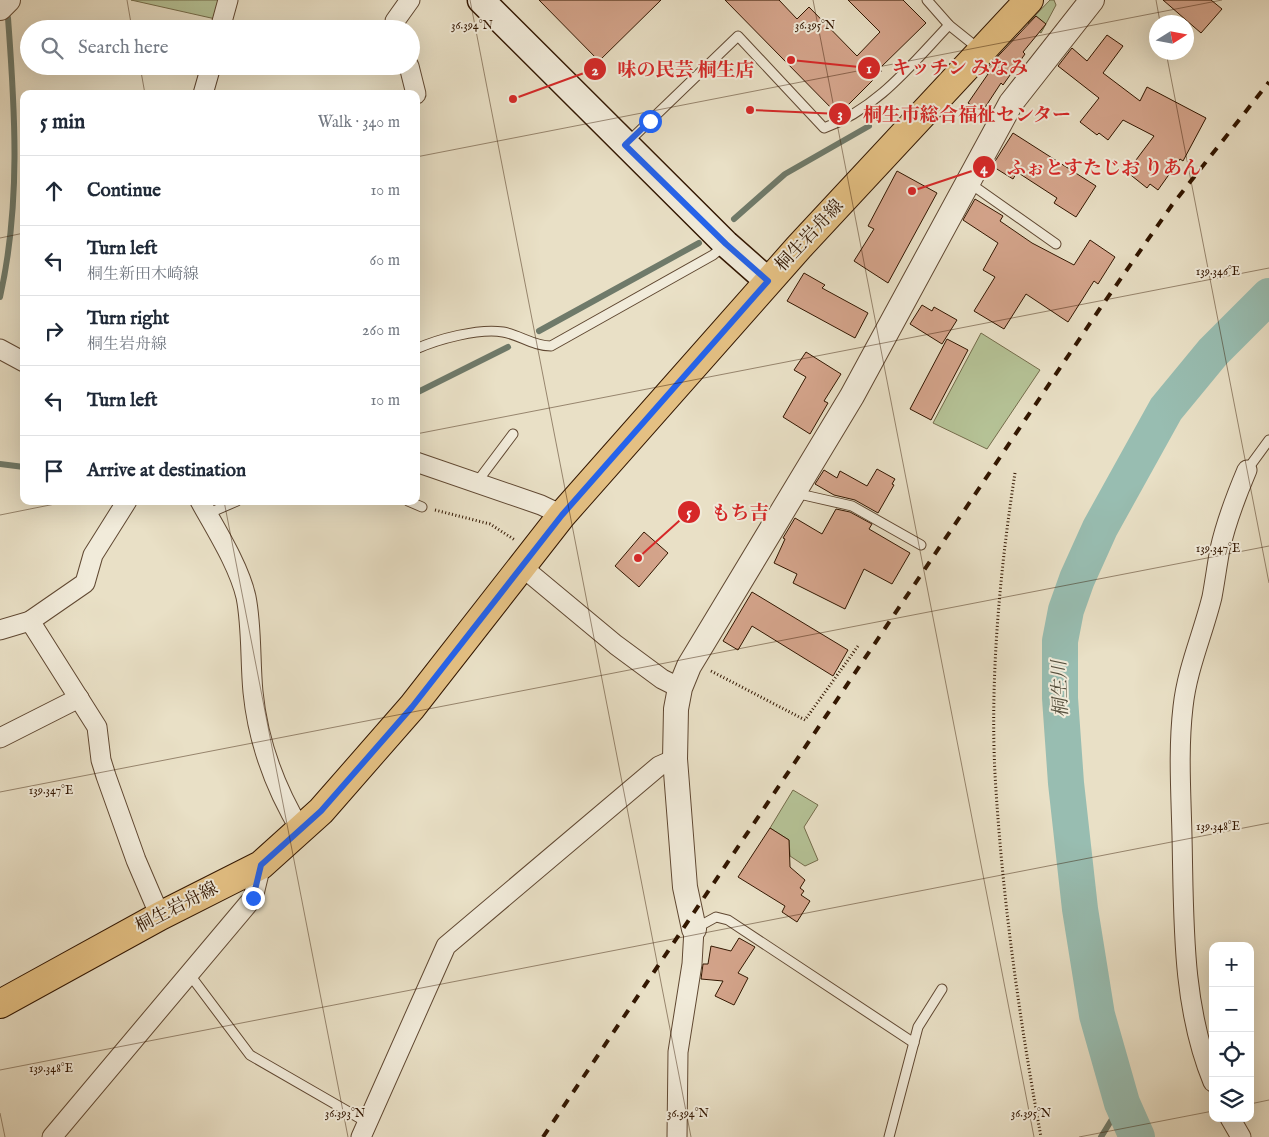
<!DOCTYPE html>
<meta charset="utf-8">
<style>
:root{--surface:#fff;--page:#f2f2f3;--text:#1f2937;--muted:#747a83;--line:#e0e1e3}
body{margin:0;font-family:"IM FELL English","Noto Serif JP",serif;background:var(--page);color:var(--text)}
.controls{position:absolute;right:15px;bottom:15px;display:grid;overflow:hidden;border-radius:10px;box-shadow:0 5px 20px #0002}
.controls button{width:45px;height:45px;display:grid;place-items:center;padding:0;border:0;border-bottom:1px solid var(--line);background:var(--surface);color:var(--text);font:25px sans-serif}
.compass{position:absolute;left:1149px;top:15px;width:45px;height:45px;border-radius:50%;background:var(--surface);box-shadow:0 5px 20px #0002;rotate:79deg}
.stop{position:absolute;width:15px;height:15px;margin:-11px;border:4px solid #2563eb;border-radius:50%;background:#fff}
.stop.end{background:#2563eb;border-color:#fff;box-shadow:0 1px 5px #0008}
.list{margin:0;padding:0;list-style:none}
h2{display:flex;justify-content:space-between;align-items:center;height:65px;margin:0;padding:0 20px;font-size:21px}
h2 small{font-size:16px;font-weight:400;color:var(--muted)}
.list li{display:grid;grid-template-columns:32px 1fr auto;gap:15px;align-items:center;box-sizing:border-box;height:70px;padding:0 20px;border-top:1px solid var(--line)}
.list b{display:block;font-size:19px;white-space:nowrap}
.list p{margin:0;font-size:16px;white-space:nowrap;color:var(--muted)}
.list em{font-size:16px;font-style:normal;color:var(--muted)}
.icon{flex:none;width:28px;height:28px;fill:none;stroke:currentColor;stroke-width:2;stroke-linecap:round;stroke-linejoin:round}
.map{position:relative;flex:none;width:1269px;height:1137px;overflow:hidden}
.search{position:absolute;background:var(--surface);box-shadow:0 5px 20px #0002;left:20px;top:20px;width:400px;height:55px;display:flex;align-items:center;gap:12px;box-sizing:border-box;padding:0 18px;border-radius:28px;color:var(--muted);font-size:19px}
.panel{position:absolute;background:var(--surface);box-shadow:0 5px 20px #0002;left:20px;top:90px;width:400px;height:415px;border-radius:10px}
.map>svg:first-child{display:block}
</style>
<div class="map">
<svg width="1269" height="1137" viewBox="0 0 1269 1137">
<rect width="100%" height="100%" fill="#e9e0c6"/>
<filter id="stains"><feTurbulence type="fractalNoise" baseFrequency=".004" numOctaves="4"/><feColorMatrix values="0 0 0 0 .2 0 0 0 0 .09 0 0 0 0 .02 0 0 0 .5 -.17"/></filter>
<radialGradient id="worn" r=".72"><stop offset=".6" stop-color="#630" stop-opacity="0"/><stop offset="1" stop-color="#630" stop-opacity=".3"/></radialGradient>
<g fill="#b5c296" stroke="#746c4b">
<path d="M131 0H225L220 20Z"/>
<path d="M1050 0H1054L1056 5 1041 33 1028 23Z"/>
<path d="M981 333 1040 370 987 449 933 423Z"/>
<path d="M793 790 818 805 804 827 818 860 805 866 790 856 789 840 770 828Z"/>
</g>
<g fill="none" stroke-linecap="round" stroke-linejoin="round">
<g stroke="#6f7a6a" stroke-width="6">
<path d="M734 219 785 174 869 126"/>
<path d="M0 297C21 204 15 111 8 18"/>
<path d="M539 331 699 243"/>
<path d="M416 393 508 347"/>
<path d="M0 464 24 467"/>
<path d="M1101 1137 1122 1103"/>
</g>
<path stroke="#98bdb1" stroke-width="36" d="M1137 1137 1122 1103 1097 1015 1080 909 1066 783 1060 698V641L1066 610 1077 579 1100 528 1166 409 1213 352 1269 296"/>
</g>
<g fill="#d4a48b" stroke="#321600">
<path d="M539 0H661L599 61Z"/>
<path d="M725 0H779L797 19 809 7 857 56 880 32 848 0H903L926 23 879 69 882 71 838 115Z"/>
<path d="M1163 0H1211L1222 9 1201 33Z"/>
<path d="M1036 16 1046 24 1023 52 1025 54 1003 85 1001 83 982 112 968 103 988 74 984 71Z"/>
<path d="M1107 35 1123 46 1103 73 1140 101 1147 87 1206 118 1183 161 1180 159 1158 190 1150 184 1147 188 1127 172 1154 136 1123 120 1108 140 1099 133 1097 135 1080 122 1099 98 1058 66 1072 48 1087 61Z"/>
<path d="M1013 133 1096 186 1076 217 1054 203 1057 198 1017 172 1013 179 992 166Z"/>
<path d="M897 171 937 193 888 283 854 261 874 229 868 226Z"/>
<path d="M975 199 1003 216 1000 221 1032 243 1074 265 1090 240 1115 257 1098 284 1094 281 1068 322 1026 294 1004 329 974 311 995 277 983 270 998 243 963 220Z"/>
<path d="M804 273 825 285 822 288 868 313 855 338 787 301Z"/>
<path d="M922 305 932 311 934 307 957 320 942 344 910 324Z"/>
<path d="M947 339 968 350 931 420 910 409Z"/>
<path d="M806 352 841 374 824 401 828 403 810 434 783 417 806 377 794 370Z"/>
<path d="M877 469 895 479 892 484 894 485 878 513 855 500 834 495 815 484 824 470 837 478 840 471 867 486Z"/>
<path d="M836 509 850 512 872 524 869 529 910 553 892 584 864 569 845 609 793 583 797 574 774 563 785 539 783 538 795 518 822 534Z"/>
<path d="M644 532 668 553 639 587 615 566Z"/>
<path d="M752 592 848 650 833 676 752 626 738 650 723 641Z"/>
<path d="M770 828 789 840 790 867 805 880 800 888 804 891 801 895 810 901 797 922 782 912 785 906 738 877Z"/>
<path d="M739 938 755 947 738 973 748 978 734 1005 715 996 723 981 701 979 703 964H708L711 946 731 951Z"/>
</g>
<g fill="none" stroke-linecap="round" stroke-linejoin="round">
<g stroke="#604832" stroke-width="11">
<g id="service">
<path d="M927 0 949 25 979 49"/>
<path d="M627 143 738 36 824 128C877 109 911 65 949 25"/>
<path d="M968 182 1056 244"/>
<path d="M416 349C438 339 479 328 503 332 520 335 533 346 551 346L713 255 724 246"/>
<path d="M1247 470 1269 440"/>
<path d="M477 482 513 434"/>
<path d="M795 493 852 506 921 545"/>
<path d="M408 501 422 507"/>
<path d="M207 514 237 501"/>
<path d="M696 928 716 917 728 920 914 1043"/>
<path d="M190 975 250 1055 368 1123"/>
<path d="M889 1137 918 1027 942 989"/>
</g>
</g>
<g stroke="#604832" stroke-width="21">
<g id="minor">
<path d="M220 29 228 0"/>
<path d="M396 29 395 21 410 0"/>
<path d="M409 66 416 94"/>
<path d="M203 94 211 66"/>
<path d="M0 349 24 362"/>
<path d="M416 462 541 505 562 515"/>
<path d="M200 501C216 530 239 566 246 597 252 627 250 661 253 692 258 742 275 788 301 831"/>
<path d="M521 566 616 645 662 679 680 688"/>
<path d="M30 621 97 727 101 760 106 776 136 860 160 916"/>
<path d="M0 630 30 621 85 583 93 555 127 501"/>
<path d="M0 738 79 698"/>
<path d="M1213 1082C1181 1004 1184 918 1182 836 1181 793 1178 750 1183 707 1187 669 1203 634 1212 597 1215 581 1217 565 1220 549 1226 522 1236 496 1247 470"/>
<path d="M1230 1118 1241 1137"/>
<path d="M52 1137 253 898 261 865"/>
<path d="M361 1137 446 946 659 766 675 759"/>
<path d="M677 1137 678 1052 692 964 694 929"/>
</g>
</g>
<g stroke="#604832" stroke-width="26">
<g id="tertiary">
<path d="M0 8 8 0"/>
<path d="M694 929 685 887 675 759 676 709 680 688 689 666 852 396 1011 103 1092 0"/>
</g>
</g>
<g stroke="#321600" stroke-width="29">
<path id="secondary" d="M481 0 726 244 768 281"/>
</g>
<g stroke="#321600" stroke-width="30">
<path id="primary" d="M0 1004 160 916 261 865 321 811 412 707 562 515 799 247 1029 0"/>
</g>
<g stroke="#321600" stroke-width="3" stroke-dasharray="1 2.5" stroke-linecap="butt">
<path d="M1015 473C1000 569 990 677 995 774 1002 896 1019 1017 1041 1137"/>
<path d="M435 510 490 524 515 540"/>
<path d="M711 671 805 720 858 646"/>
</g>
<use href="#service" stroke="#f1ebda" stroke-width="9"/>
<use href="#minor" stroke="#f1ebda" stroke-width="19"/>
<use href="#tertiary" stroke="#f1ebda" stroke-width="24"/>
<use href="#secondary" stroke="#f1ebda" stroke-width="26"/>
<use href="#primary" stroke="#e4c083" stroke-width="28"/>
<path stroke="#321600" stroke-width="4" stroke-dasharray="9 9" stroke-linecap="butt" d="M543 1137 1101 307 1172 205 1269 82"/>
</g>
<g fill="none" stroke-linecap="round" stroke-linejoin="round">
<path stroke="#2563eb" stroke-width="6" d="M253 898 261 865 321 811 412 707 562 515 768 281 726 244 625 145 650 121"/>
</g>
<path fill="none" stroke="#321600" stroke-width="1" stroke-opacity="0.45" d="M127 0 132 29M470 0 691 1137M813 0 1034 1137M1156 0 1160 22M1166 52 1269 583M140 66 145 94M416 157 1222 0M0 238 24 233M416 434 1269 268M224 501 348 1137M0 515 70 501M0 792 1269 546M0 1070 1269 823M1250 1104 1269 1100M0 1113 5 1137M1079 1137 1213 1111"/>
<g text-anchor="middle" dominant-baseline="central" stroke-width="4" stroke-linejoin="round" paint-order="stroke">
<g font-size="18" fill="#321600" stroke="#f1ebda">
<text transform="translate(810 236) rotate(-47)">桐生岩舟線</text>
<text transform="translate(177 908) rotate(-27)">桐生岩舟線</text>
</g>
<g font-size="19" font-style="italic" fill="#56503e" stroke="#f1ebda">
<text transform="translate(1061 689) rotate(-92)">桐生川</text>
</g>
</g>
<g font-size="12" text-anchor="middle" fill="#321600" stroke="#f1ebda" stroke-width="4" stroke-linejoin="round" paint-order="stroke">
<text x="472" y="29">36.394°N</text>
<text x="815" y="29">36.395°N</text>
<text x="1218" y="275">139.346°E</text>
<text x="1218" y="552">139.347°E</text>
<text x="51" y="794">139.347°E</text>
<text x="1218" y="830">139.348°E</text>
<text x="51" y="1072">139.348°E</text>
<text x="345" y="1117">36.393°N</text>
<text x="688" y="1117">36.394°N</text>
<text x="1031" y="1117">36.395°N</text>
</g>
<path fill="none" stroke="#d62828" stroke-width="2" d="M791 60L869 68M513 99L595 69M750 110L840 114M912 191L984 167M638 558L689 512"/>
<g fill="#d62828" stroke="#f1ebda" stroke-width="2">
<circle cx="791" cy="60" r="5"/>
<circle cx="513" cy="99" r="5"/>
<circle cx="750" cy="110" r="5"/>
<circle cx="912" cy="191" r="5"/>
<circle cx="638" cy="558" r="5"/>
<circle cx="869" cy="68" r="12"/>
<circle cx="595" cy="69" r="12"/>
<circle cx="840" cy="114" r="12"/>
<circle cx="984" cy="167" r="12"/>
<circle cx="689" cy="512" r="12"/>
</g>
<g font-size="15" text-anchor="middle" font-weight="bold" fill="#fff">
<text x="869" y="73">1</text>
<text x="595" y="75">2</text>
<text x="840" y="119">3</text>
<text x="984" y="173">4</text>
<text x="689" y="517">5</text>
</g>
<g font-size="19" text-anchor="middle" font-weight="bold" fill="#d62828" stroke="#f1ebda" stroke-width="4" stroke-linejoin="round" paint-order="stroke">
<text x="960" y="74">キッチン みなみ</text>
<text x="686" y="76">味の民芸 桐生店</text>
<text x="967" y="121">桐生市総合福祉センター</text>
<text x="1104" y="174">ふぉとすたじお りあん</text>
<text x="740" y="519">もち吉</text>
</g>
<rect width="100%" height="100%" filter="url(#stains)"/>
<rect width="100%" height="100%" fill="url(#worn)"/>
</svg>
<div class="controls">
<button>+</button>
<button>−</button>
<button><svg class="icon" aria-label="locate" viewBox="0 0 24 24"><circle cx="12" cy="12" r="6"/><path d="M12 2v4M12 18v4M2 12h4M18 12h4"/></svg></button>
<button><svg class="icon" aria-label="layers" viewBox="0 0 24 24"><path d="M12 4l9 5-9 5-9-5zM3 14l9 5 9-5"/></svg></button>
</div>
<svg class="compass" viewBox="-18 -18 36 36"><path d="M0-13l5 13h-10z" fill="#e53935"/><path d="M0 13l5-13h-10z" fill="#747a83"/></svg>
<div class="stop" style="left:650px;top:121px"></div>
<div class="stop end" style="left:253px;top:898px"></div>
<div class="search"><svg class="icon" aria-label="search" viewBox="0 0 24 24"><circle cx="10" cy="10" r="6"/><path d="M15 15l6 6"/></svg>Search here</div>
<section class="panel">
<h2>5 min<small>Walk · 340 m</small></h2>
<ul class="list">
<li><svg class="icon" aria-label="ahead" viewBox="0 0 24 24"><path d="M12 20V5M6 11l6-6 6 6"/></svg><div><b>Continue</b></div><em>10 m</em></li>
<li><svg class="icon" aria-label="left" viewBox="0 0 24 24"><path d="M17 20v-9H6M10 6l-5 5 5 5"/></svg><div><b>Turn left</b><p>桐生新田木崎線</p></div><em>60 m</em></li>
<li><svg class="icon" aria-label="right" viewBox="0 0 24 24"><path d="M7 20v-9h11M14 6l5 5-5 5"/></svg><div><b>Turn right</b><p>桐生岩舟線</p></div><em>260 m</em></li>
<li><svg class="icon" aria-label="left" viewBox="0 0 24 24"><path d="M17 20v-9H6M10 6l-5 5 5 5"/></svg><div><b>Turn left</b></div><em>10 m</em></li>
<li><svg class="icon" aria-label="arrive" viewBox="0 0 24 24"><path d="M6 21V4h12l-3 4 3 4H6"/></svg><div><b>Arrive at destination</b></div></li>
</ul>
</section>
</div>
